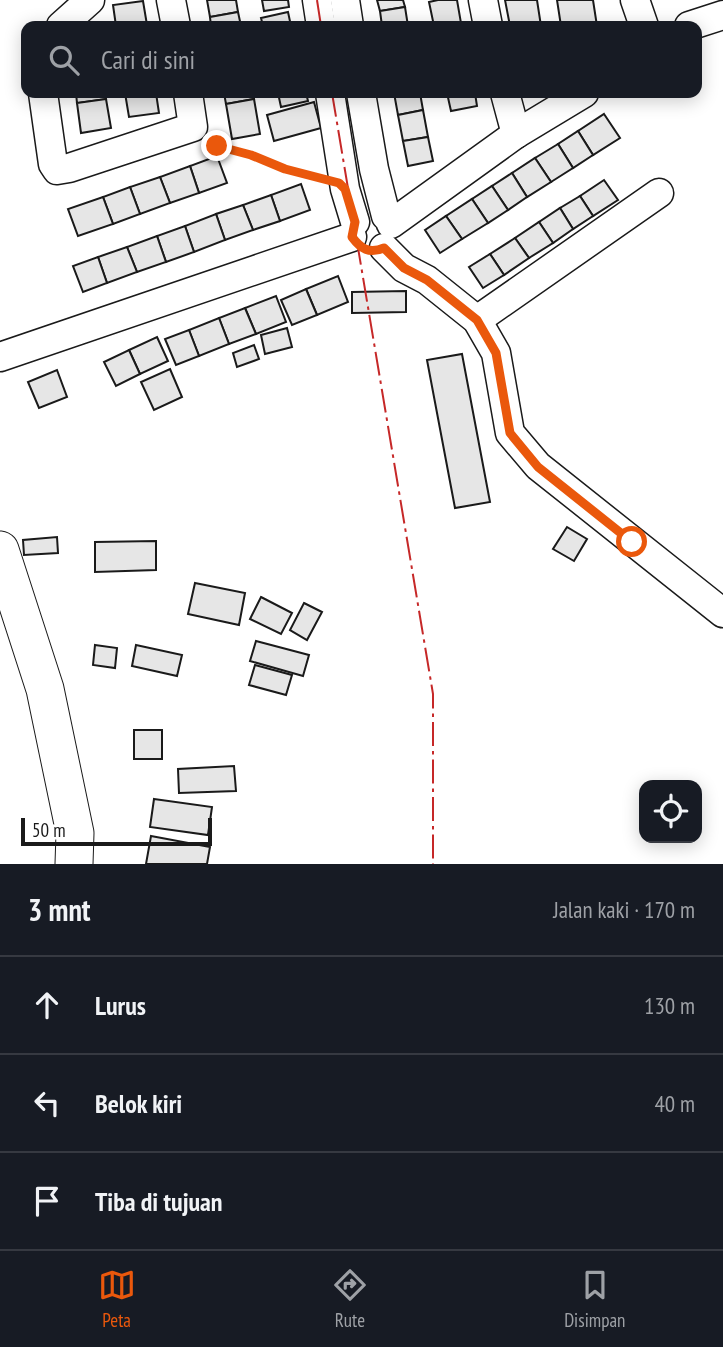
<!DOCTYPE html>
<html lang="id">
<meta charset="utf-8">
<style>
:root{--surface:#171b24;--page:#20242c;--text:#f1f3f6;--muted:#9ea1a6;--line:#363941;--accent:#ea580c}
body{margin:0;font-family:"PT Sans Narrow",sans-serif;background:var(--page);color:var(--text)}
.controls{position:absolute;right:21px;bottom:21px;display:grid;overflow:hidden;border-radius:14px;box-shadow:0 4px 18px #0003}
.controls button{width:63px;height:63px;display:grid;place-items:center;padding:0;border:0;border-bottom:2px solid var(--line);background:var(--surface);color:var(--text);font:35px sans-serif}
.scale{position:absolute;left:21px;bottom:18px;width:191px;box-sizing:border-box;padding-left:7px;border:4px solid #1a1a1a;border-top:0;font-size:19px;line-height:24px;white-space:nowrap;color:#1a1a1a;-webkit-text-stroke:5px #fff;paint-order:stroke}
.stop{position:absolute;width:21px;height:21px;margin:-16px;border:5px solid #ea580c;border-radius:50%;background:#fff}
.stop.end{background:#ea580c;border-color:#fff;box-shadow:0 2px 7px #0008}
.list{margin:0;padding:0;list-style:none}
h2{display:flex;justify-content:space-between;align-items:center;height:91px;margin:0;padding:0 28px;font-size:30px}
h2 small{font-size:23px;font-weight:400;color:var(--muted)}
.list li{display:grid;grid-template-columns:46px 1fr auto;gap:21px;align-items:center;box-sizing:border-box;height:98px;padding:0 28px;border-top:2px solid var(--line)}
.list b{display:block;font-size:26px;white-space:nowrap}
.list em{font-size:23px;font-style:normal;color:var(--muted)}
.icon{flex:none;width:38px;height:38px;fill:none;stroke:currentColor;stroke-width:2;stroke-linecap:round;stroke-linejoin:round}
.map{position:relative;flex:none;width:723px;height:864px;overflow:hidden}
.search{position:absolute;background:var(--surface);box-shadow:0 4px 18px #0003;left:21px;right:21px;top:21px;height:77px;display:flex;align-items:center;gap:18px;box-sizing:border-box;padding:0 24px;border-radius:14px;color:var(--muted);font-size:26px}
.sheet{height:385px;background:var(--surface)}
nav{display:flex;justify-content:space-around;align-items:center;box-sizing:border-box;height:98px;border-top:2px solid var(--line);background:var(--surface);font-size:19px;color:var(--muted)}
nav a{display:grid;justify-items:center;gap:4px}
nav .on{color:var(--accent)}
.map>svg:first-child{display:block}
</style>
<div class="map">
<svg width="723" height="864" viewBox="0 0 723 864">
<rect width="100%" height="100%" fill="#fff"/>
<g fill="#e6e6e6" stroke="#1a1a1a" stroke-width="2">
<path d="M207 0H236L238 12 210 17Z"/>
<path d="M262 0H288L289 7 264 11Z"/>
<path d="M377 0H403L405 7 380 11Z"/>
<path d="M438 0H457L461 23 434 26 429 2Z"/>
<path d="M505 0H537L541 26H510Z"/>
<path d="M557 0H593L597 26H561Z"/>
<path d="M143 1 147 25 116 26 113 5Z"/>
<path d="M405 7 408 26H382L380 11Z"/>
<path d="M238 12 241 26H211L210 17Z"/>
<path d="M288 12 291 26H263L261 18Z"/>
<path d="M76 93H105L106 99 77 103Z"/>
<path d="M125 93H156L159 113 129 117Z"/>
<path d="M224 93H253L254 99 226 104Z"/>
<path d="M278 93H306L308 101 281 107Z"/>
<path d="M394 93H420L423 110 398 115Z"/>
<path d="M447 93H475L477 106 451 111Z"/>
<path d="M106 99 111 128 81 133 77 103Z"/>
<path d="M254 99 260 134 232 139 226 104Z"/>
<path d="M314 102 321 128 274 141 267 115Z"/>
<path d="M423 110 428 137 403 141 398 115Z"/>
<path d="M604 114 620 138 593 155 578 131Z"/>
<path d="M578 131 593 155 573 168 558 144Z"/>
<path d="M428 137 433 161 408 166 403 141Z"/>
<path d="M558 144 573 168 551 182 535 158Z"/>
<path d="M217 156 227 183 199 193 190 166Z"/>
<path d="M535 158 551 182 527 197 512 173Z"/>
<path d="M190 166 199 193 170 203 160 177Z"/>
<path d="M512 173 527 197 508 210 492 186Z"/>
<path d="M160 177 170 203 140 214 130 187Z"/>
<path d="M604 180 618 200 593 216 580 196Z"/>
<path d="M301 184 310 210 280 221 271 195Z"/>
<path d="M492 186 508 210 488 223 472 199Z"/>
<path d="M130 187 140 214 113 224 103 197Z"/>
<path d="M271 195 280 221 253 230 243 205Z"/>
<path d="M580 196 593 216 573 229 560 208Z"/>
<path d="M103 197 113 224 78 236 68 209Z"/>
<path d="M472 199 488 223 462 239 446 216Z"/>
<path d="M243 205 253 230 225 240 216 214Z"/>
<path d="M560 208 573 229 553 243 539 222Z"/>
<path d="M216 214 225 240 194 252 185 226Z"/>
<path d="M446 216 462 239 440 253 425 230Z"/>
<path d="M539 222 553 243 529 258 515 238Z"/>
<path d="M185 226 194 252 166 262 157 236Z"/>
<path d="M157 236 166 262 137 272 127 247Z"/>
<path d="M515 238 529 258 504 275 490 254Z"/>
<path d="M127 247 137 272 107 283 98 257Z"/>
<path d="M490 254 504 275 483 288 469 267Z"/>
<path d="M98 257 107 283 83 292 73 266Z"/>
<path d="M338 276 348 302 317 315 306 289Z"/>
<path d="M306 289 317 315 292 325 281 300Z"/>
<path d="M406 291V312L352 313V292Z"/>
<path d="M276 296 286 322 256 334 245 308Z"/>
<path d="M245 308 256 334 229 344 219 318Z"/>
<path d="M219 318 229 344 199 356 189 330Z"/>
<path d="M287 328 292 347 265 354 261 335Z"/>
<path d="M189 330 199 356 176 365 165 339Z"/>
<path d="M157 337 168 361 140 374 129 350Z"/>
<path d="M254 345 259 359 237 367 233 353Z"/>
<path d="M129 350 140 374 116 386 104 362Z"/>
<path d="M462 354 490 502 455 508 427 360Z"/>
<path d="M170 369 182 397 154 410 141 382Z"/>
<path d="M57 370 67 397 39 408 28 382Z"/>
<path d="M567 527 587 539 574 561 553 549Z"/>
<path d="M57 537 58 553 24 555 23 540Z"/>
<path d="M156 541V570L95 572V542Z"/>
<path d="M195 583 245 593 239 625 188 614Z"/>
<path d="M261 597 292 613 281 634 250 619Z"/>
<path d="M304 603 322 612 307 640 290 630Z"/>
<path d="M256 641 309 655 303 676 250 661Z"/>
<path d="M95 645 117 648 115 668 93 665Z"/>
<path d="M136 645 182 655 177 676 132 666Z"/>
<path d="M255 665 292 675 286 695 249 685Z"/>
<rect x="134" y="730" width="28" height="29"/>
<path d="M234 766 236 791 179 793 178 769Z"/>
<path d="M154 799 212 807 208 835 150 827Z"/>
<path d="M151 836 210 847 207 864H146Z"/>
</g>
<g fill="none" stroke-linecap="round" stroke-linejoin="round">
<g stroke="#1a1a1a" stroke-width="31">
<g id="minor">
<path d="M171 0 176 26"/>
<path d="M317 0 321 26"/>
<path d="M345 0 349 26"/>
<path d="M483 0 488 26"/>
<path d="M635 0 644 26"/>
<path d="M61 26 90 0"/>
<path d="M689 26 723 15"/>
<path d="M43 93 53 164 57 170 69 168 193 127 188 93"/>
<path d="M330 93 345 189 355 222"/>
<path d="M361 93 374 169 386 216"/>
<path d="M505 93 516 134"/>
<path d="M391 224 516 134 584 93"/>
<path d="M384 248 404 268 427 280 477 320 496 353 510 433 538 466 723 613"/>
<path d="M477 320 659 193"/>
<path d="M0 357 352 237"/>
</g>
</g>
<g stroke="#1a1a1a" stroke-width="39">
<path id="major" d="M0 550 45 689 75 833 74 864"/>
</g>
<path stroke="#5f5f5f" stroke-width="4.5" stroke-dasharray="5 3.5" stroke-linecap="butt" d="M213 143 285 169 317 177"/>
<use href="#minor" stroke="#fff" stroke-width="28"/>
<use href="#major" stroke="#fff" stroke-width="37"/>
<g stroke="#c62828" stroke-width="2" stroke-dasharray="24 5 3.5 5" stroke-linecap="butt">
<path d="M317 0 321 26"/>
<path d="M332 93 433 694V864"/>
</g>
</g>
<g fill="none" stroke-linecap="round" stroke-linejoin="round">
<path stroke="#ea580c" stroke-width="9" d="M217 146 251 155 285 169 339 183 345 189 355 222 352 237C361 249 369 254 384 248L404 268 427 280 477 320 496 353 510 433 538 467 632 542"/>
</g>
</svg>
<div class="controls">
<button><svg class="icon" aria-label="locate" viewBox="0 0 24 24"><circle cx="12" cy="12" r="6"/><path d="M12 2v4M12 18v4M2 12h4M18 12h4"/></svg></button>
</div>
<div class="scale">50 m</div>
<div class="stop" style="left:632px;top:542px"></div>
<div class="stop end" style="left:217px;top:146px"></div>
<div class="search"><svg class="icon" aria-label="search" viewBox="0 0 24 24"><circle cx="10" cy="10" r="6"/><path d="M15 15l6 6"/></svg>Cari di sini</div>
</div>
<section class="sheet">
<h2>3 mnt<small>Jalan kaki · 170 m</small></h2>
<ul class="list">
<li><svg class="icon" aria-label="ahead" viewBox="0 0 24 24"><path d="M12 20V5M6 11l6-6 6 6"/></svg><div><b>Lurus</b></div><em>130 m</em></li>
<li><svg class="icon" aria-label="left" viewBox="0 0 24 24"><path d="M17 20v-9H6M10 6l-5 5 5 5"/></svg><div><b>Belok kiri</b></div><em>40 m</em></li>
<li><svg class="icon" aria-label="arrive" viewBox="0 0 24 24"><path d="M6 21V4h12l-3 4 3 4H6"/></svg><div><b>Tiba di tujuan</b></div></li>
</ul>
</section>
<nav>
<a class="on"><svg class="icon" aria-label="map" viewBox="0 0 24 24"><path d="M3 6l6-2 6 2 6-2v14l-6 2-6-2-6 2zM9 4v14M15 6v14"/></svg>Peta</a>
<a><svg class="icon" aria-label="directions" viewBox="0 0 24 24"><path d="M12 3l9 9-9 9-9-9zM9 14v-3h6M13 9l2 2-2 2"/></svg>Rute</a>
<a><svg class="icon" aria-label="saved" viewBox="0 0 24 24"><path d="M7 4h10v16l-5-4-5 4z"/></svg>Disimpan</a>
</nav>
